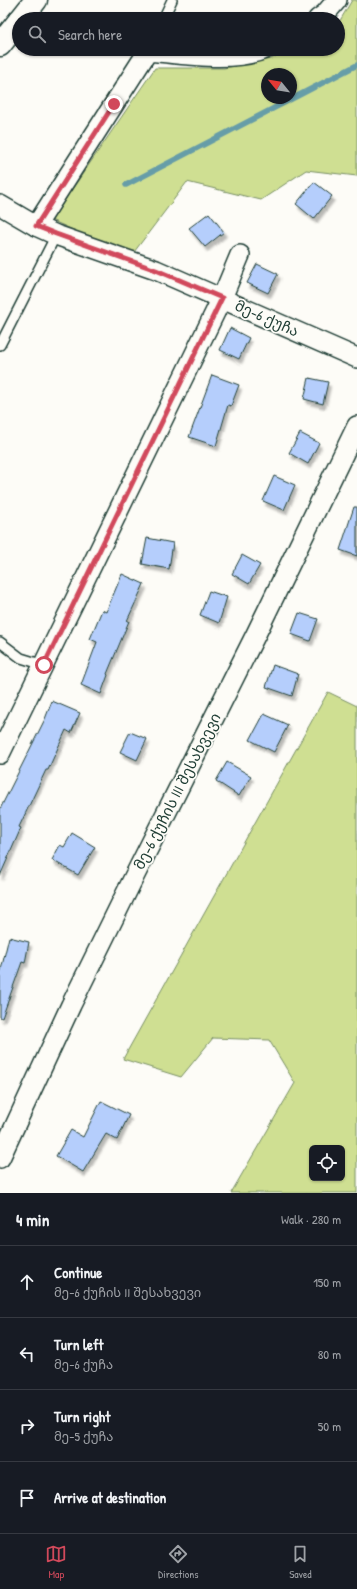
<!DOCTYPE html>
<meta charset="utf-8">
<style>
:root{--surface:#171b24;--page:#242831;--text:#f1f3f6;--muted:#9ea1a6;--line:#363941;--accent:#d1495b}
body{margin:0;font-family:"Patrick Hand","Noto Sans Georgian",sans-serif;background:var(--page);color:var(--text)}
.controls{position:absolute;right:12px;bottom:12px;display:grid;overflow:hidden;border-radius:6px;box-shadow:0 1px 3px #0004}
.controls button{width:36px;height:36px;display:grid;place-items:center;padding:0;border:0;border-bottom:1px solid var(--line);background:var(--surface);color:var(--text);font:20px sans-serif}
.compass{position:absolute;left:261px;top:68px;width:36px;height:36px;border-radius:50%;background:var(--surface);box-shadow:0 1px 3px #0004;rotate:300deg}
.stop{position:absolute;width:12px;height:12px;margin:-9px;border:3px solid #d1495b;border-radius:50%;background:#fff}
.stop.end{background:#d1495b;border-color:#fff;box-shadow:0 1px 4px #0008}
.list{margin:0;padding:0;list-style:none}
h2{display:flex;justify-content:space-between;align-items:center;height:52px;margin:0;padding:0 16px;font-size:17px}
h2 small{font-size:13px;font-weight:400;color:var(--muted)}
.list li{display:grid;grid-template-columns:26px 1fr auto;gap:12px;align-items:center;box-sizing:border-box;height:72px;padding:0 16px;border-top:1px solid var(--line)}
.list b{display:block;font-size:15px;white-space:nowrap}
.list p{margin:0;font-size:13px;white-space:nowrap;color:var(--muted)}
.list em{font-size:13px;font-style:normal;color:var(--muted)}
.icon{flex:none;width:22px;height:22px;fill:none;stroke:currentColor;stroke-width:2;stroke-linecap:round;stroke-linejoin:round}
.map{position:relative;flex:none;width:357px;height:1193px;overflow:hidden}
.search{position:absolute;background:var(--surface);box-shadow:0 1px 3px #0004;left:12px;right:12px;top:12px;height:44px;display:flex;align-items:center;gap:10px;box-sizing:border-box;padding:0 14px;border-radius:22px;color:var(--muted);font-size:15px}
.sheet{height:340px;background:var(--surface)}
nav{display:flex;justify-content:space-around;align-items:center;box-sizing:border-box;height:56px;border-top:1px solid var(--line);background:var(--surface);font-size:11px;color:var(--muted)}
nav a{display:grid;justify-items:center;gap:2px}
nav .on{color:var(--accent)}
.map>svg:first-child{display:block}
</style>
<div class="map">
<svg width="357" height="1193" viewBox="0 0 357 1193">
<defs>
<filter id="shadow"><feDropShadow dx="2.5" dy="4.5" stdDeviation="1" flood-color="#0004"/></filter>
</defs>
<rect width="100%" height="100%" fill="#fdfcf7"/>
<filter id="ink" filterUnits="userSpaceOnUse"><feTurbulence type="fractalNoise" baseFrequency=".025" numOctaves="2"/><feDisplacementMap in="SourceGraphic" scale="8" xChannelSelector="R" yChannelSelector="G"/><feConvolveMatrix kernelMatrix="1 2 1 2 8 2 1 2 1" color-interpolation-filters="sRGB"/></filter>
<g filter="url(#ink)">
<g fill="#cfdf92" stroke="#778e63" fill-rule="evenodd">
<path d="M352 0H357V176L306 170 261 200 187 182 131 256 51 220 155 68H224L271 59 291 49H338V24ZM267 74H291V98H267Z"/>
<path d="M328 692 357 706V1193H231L295 1083 269 1040 213 1038 181 1077 123 1059ZM312 1148H342V1178H312Z"/>
</g>
<g fill="none" stroke-linecap="round" stroke-linejoin="round">
<path stroke="#669da8" stroke-width="5.5" d="M126 185 357 65"/>
</g>
<g fill="#b5cefc" stroke="#1f3d34" filter="url(#shadow)">
<path d="M314 182 332 196 314 219 296 204Z"/>
<path d="M209 213 224 232 205 247 189 228Z"/>
<path d="M257 264 278 274 268 293 247 283Z"/>
<path d="M230 328 249 338 239 359 220 350Z"/>
<path d="M212 375 239 385 231 406 228 405 216 446 189 437Z"/>
<path d="M309 378 328 382 323 404 304 399Z"/>
<path d="M300 433 319 443 308 464 289 453Z"/>
<path d="M274 476 295 485 284 510 263 501Z"/>
<path d="M354 507H357V556L340 550Z"/>
<path d="M147 538 173 543 169 569 142 564Z"/>
<path d="M242 555 260 565 249 584 232 574Z"/>
<path d="M122 574 144 584 127 621H129L107 674 108 675 101 694 81 685 97 642 90 639 102 610 106 612Z"/>
<path d="M209 591 227 597 219 623 200 615Z"/>
<path d="M299 613 318 619 310 641 291 634Z"/>
<path d="M273 665 298 674 292 696 266 687Z"/>
<path d="M52 701 80 713 71 733 66 730 48 770H46L19 827 21 828 0 876V809L45 719Z"/>
<path d="M264 714 288 725 274 752 250 740Z"/>
<path d="M130 732 147 739 137 760 120 752Z"/>
<path d="M227 762 251 776 239 796 216 781Z"/>
<path d="M72 833 95 847 78 875 52 860 60 845 64 847Z"/>
<path d="M9 937 29 942 25 963 22 962 2 1018 0 1017V974Z"/>
<path d="M101 1101 129 1115 117 1140 106 1134 83 1172 56 1156 71 1130 83 1137Z"/>
</g>
<g fill="none" stroke-linecap="round" stroke-linejoin="round">
<g stroke="#1f3d34" stroke-width="12">
<g id="lane">
<path d="M163 19 172 0"/>
<path d="M0 345 56 235"/>
<path d="M0 642 21 658 44 665"/>
</g>
</g>
<g stroke="#1f3d34" stroke-width="22">
<g id="street">
<path d="M318 19 325 14 337 0"/>
<path d="M0 205 36 226 56 235 156 270 357 358"/>
<path d="M36 226 148 51C182 54 233 63 265 49"/>
<path d="M0 754 222 298 240 255"/>
<path d="M0 1158 71 1005 135 875 256 634 357 426"/>
</g>
</g>
<g stroke="#1f3d34" stroke-width="25">
<g id="secondary">
<path d="M21 19 36 0"/>
<path d="M0 45 19 21"/>
</g>
</g>
<use href="#lane" stroke="#fdfcf7" stroke-width="9"/>
<use href="#street" stroke="#fdfcf7" stroke-width="19"/>
<use href="#secondary" stroke="#fdfcf7" stroke-width="22"/>
</g>
</g>
<g fill="none" stroke-linecap="round" stroke-linejoin="round" filter="url(#ink)">
<path stroke="#d1495b" stroke-width="5" d="M44 665 222 298 156 270 56 234 36 226 114 104"/>
</g>
<g text-anchor="middle" dominant-baseline="central" stroke-width="3.5" stroke-linejoin="round" paint-order="stroke">
<g font-size="15" fill="#1f3d34" stroke="#fdfcf7">
<text transform="translate(267 318) rotate(24)">მე-6 ქუჩა</text>
<text transform="translate(177 791) rotate(-63)">მე-6 ქუჩის III შესახვევი</text>
</g>
</g>
</svg>
<div class="controls">
<button><svg class="icon" aria-label="locate" viewBox="0 0 24 24"><circle cx="12" cy="12" r="6"/><path d="M12 2v4M12 18v4M2 12h4M18 12h4"/></svg></button>
</div>
<svg class="compass" viewBox="-18 -18 36 36"><path d="M0-13l5 13h-10z" fill="#e53935"/><path d="M0 13l5-13h-10z" fill="#9ea1a6"/></svg>
<div class="stop" style="left:44px;top:665px"></div>
<div class="stop end" style="left:114px;top:104px"></div>
<div class="search"><svg class="icon" aria-label="search" viewBox="0 0 24 24"><circle cx="10" cy="10" r="6"/><path d="M15 15l6 6"/></svg>Search here</div>
</div>
<section class="sheet">
<h2>4 min<small>Walk · 280 m</small></h2>
<ul class="list">
<li><svg class="icon" aria-label="ahead" viewBox="0 0 24 24"><path d="M12 20V5M6 11l6-6 6 6"/></svg><div><b>Continue</b><p>მე-6 ქუჩის II შესახვევი</p></div><em>150 m</em></li>
<li><svg class="icon" aria-label="left" viewBox="0 0 24 24"><path d="M17 20v-9H6M10 6l-5 5 5 5"/></svg><div><b>Turn left</b><p>მე-6 ქუჩა</p></div><em>80 m</em></li>
<li><svg class="icon" aria-label="right" viewBox="0 0 24 24"><path d="M7 20v-9h11M14 6l5 5-5 5"/></svg><div><b>Turn right</b><p>მე-5 ქუჩა</p></div><em>50 m</em></li>
<li><svg class="icon" aria-label="arrive" viewBox="0 0 24 24"><path d="M6 21V4h12l-3 4 3 4H6"/></svg><div><b>Arrive at destination</b></div></li>
</ul>
</section>
<nav>
<a class="on"><svg class="icon" aria-label="map" viewBox="0 0 24 24"><path d="M3 6l6-2 6 2 6-2v14l-6 2-6-2-6 2zM9 4v14M15 6v14"/></svg>Map</a>
<a><svg class="icon" aria-label="directions" viewBox="0 0 24 24"><path d="M12 3l9 9-9 9-9-9zM9 14v-3h6M13 9l2 2-2 2"/></svg>Directions</a>
<a><svg class="icon" aria-label="saved" viewBox="0 0 24 24"><path d="M7 4h10v16l-5-4-5 4z"/></svg>Saved</a>
</nav>
